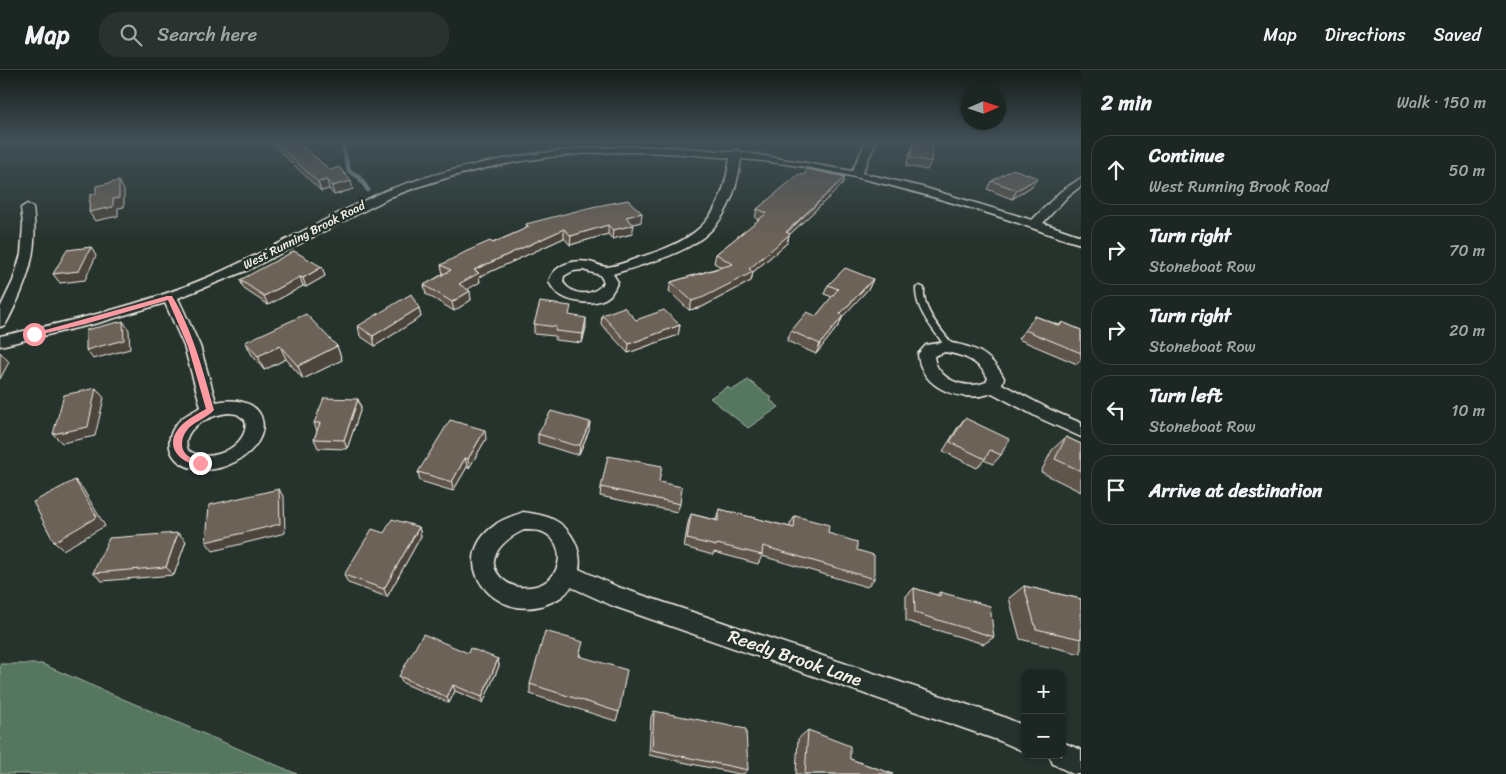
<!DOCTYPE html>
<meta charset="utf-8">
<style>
:root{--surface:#1c2622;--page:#29322f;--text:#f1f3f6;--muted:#a0a5a5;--line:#3a4340}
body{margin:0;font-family:Sriracha,sans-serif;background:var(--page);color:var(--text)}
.controls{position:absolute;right:15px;bottom:15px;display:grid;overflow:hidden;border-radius:10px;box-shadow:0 1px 4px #0004}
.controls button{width:45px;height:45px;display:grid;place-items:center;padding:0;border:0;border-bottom:1px solid var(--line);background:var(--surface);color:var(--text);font:25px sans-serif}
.compass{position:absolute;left:961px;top:15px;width:45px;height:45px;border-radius:50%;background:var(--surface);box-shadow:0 1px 4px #0004;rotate:87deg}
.stop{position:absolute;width:15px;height:15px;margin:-11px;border:4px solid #ff9aa2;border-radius:50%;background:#fff}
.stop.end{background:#ff9aa2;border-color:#fff;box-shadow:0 1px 5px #0008}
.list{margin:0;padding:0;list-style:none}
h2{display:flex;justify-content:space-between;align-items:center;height:65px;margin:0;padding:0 20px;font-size:21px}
h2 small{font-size:16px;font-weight:400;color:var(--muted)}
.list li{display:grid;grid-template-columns:32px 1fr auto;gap:15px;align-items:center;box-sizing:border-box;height:70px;margin:0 10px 10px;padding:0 10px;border:1px solid var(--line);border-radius:20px}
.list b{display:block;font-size:19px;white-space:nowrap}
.list p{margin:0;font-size:16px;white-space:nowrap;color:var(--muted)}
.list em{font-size:16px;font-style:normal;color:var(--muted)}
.icon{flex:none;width:28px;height:28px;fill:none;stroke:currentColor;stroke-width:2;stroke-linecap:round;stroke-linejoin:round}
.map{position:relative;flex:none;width:1081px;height:704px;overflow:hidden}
header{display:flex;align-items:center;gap:30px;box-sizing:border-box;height:70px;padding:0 25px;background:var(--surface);border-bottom:1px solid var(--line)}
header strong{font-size:24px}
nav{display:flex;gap:28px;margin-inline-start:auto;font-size:18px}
.search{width:350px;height:45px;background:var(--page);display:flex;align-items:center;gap:12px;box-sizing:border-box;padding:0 18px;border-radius:20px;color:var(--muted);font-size:19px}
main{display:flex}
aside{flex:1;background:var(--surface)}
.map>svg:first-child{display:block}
</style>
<header>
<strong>Map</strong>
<div class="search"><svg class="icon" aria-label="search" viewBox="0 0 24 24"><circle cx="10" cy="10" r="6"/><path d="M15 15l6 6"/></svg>Search here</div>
<nav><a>Map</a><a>Directions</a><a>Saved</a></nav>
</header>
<main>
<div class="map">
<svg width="1081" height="704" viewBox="0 0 1081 704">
<rect width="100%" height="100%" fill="#26332d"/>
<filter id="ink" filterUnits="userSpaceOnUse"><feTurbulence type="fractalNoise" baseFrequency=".02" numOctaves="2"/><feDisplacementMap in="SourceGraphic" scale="10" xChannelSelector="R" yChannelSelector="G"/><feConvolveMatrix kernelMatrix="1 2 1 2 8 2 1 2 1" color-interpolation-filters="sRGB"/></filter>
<g filter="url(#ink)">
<g fill="#55765f" stroke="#a4b4a4">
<path d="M748 310 772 328 770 330 779 337 748 358 710 328 727 317 732 320Z"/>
<path d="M0 594H42L297 704H0Z"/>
</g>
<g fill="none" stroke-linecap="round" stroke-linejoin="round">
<path stroke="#8f9da0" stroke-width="4.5" d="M342 72 349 101 359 107 368 120"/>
<g stroke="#f4f1e8" stroke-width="3">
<path id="lane" d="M920 216 924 218C922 240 940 258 953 275L954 277 953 279H947C935 261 915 241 916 218Z"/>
</g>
<g stroke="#f4f1e8" stroke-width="3">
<g id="street">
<path d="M866 72H876L862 103 922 117 1032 150 1060 122 1081 108V116L1068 126 1043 153 1081 166V174C1051 166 1023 154 994 145 914 121 824 95 741 89 730 173 685 182 613 204L618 212C615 216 613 223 609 226 596 237 568 233 556 222 553 219 551 215 549 212 553 195 573 189 589 192 595 193 602 197 607 197 619 196 633 189 644 186 701 168 721 147 730 88 709 86 687 84 666 83 575 78 478 93 393 126L248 200 178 228 200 276 216 332C275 321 278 377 226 396 215 400 204 401 192 398 167 392 162 367 181 349 187 344 194 341 201 337L184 276 165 233 98 253 0 276V266C72 251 144 235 211 206 271 180 326 147 385 121 474 88 569 75 663 77 686 77 709 80 732 82L736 80 741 82 852 101ZM583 200 600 205 604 212C594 227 573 227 563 212L564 206 573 201ZM229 343 237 344 245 350C251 376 208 396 188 380 179 358 213 344 229 343Z"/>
<path d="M27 134 33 138C39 183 27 213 7 252L5 255 0 257V238L13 211 21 184 23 154 21 138Z"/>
<path d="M945 272C973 276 990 282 1004 308L1002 314 1051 340 1081 353V367L1039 348 992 323C963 334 920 319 918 284L926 275ZM945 282C963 285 979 291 988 308L986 312C966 321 936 309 934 286Z"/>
<path d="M523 442C546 445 564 449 575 472 579 481 581 490 579 499L618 517 1001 646 1025 656V682L1000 671 613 536 571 517C565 526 557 530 547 534 493 554 445 490 495 455 502 449 514 446 523 442ZM524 460C529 460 535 460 540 461 567 469 566 513 530 517 520 518 513 517 505 511 479 491 504 469 524 460Z"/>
<path d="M1062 672 1081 680V704H1073L1053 694 1049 685H1062Z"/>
</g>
</g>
<use href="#lane" fill="#26332d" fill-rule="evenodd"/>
<use href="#street" fill="#26332d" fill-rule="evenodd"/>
</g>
<g fill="#5e544c" stroke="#f4f1e8">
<path d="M270 72H298L330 100 353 119 334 125 329 119 321 121Z"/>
<path d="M913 72H932L931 92 927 100 906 96Z"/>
<path d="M992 111 1032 116 1012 129 987 119Z"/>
<path d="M842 115 789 165 787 173 753 202 751 211 702 237 689 240 669 221 671 212 721 197 714 193 716 184 759 150 755 148 757 139Z"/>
<path d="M641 152 633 154 632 164 612 169 608 164 570 175 564 168 479 207 480 212 467 219 471 230 454 241 426 224 424 215 443 204 441 195 527 158 526 154Z"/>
<path d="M322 197 325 206 306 217 303 216 268 235 244 219 240 210Z"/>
<path d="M873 209 869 218 843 246 839 255 816 284 787 271 791 261 816 246 832 227 824 224 828 215Z"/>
<path d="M419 238 421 247 375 276 360 266 358 256Z"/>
<path d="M602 245 636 250 680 255 678 265 628 283 601 254Z"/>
<path d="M571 246 586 257 582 273 555 270V266L534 264V254Z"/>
<path d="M1035 246 1059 255 1062 252 1081 260V289L1077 294 1018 269Z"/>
<path d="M245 272 337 276 342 290 303 309 286 289 264 300 252 285Z"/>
<path d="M358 329 361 338 347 379 318 378 314 369 317 361 314 353Z"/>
<path d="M965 348 1001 385 993 394 984 390 977 398 943 381 958 357Z"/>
<path d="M589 361 579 384H573L538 373V364Z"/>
<path d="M1066 367 1081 374V422L1041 402 1052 380Z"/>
<path d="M486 369 469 398 467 397 453 421 420 411 418 402Z"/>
<path d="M659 412 680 434 677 442 600 426 601 417Z"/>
<path d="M719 439 790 457V454L795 446 828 463 857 480 874 509 867 517 762 486 758 494 714 482 713 485 684 477 688 453 691 444 716 450Z"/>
<path d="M419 457 421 466 387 527 348 513 344 505 384 463Z"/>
<path d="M178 463 186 471 174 505 102 511 93 503Z"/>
<path d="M1024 516 1081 529V584L1020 569 1009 528Z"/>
<path d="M914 518 936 525 940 522 994 567 984 574 906 551V526Z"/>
<path d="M468 583 498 589 499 596 483 633 455 621 449 633 403 613 399 606Z"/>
<path d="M581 583V586L619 642 616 651 530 624V614Z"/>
<path d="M654 641 748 700 743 704H739L649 685 651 647Z"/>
<path d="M808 660 850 689 893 704H796L798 669Z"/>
</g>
<g fill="#4c453e" stroke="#f4f1e8">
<path d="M845 107 842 115 789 165 787 173 753 202 751 211 702 237 689 240 692 231 749 199Z"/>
<path d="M1038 108 1032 116 1012 129 1017 120Z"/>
<path d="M327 110 329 119 321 121 318 112Z"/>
<path d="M119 111 124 120V137L118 138V146L95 151 89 142 113 129Z"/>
<path d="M351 111 353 119 334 125 332 116Z"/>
<path d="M642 143 641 152 625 156 626 147Z"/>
<path d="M608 155V164L570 175 571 166Z"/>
<path d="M634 155 632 164 612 169 613 160Z"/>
<path d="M564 159V168L479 207 480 212 460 224 459 214 474 200Z"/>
<path d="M91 177 96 186 85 210 60 213 53 204Z"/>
<path d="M322 197 325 206 306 217 303 208Z"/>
<path d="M300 207 303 216 268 235 264 226Z"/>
<path d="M873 209 869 218 836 254 840 244Z"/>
<path d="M470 221 471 230 454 241 452 232Z"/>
<path d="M419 238 421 247 375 276 373 266Z"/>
<path d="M843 246 839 255 816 284 820 274Z"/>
<path d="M586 248V257L582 273 583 264Z"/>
<path d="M123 251 129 260 130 279 93 289 86 280Z"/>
<path d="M680 255 678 265 628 283 629 274Z"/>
<path d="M280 276 286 289 264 300 258 286Z"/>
<path d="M337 276 342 290 303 309 298 296Z"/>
<path d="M0 282 9 292 0 309Z"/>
<path d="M96 318 104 328 95 366 62 373 53 364Z"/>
<path d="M358 329 361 338 347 379 344 370Z"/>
<path d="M590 352 589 361 579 384 580 375Z"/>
<path d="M485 360 486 369 469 398 468 389Z"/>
<path d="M465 388 467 397 453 421 452 412Z"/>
<path d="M75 410 83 419 105 456 63 480 54 472Z"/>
<path d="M279 419 284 428 285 463 213 481 206 472Z"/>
<path d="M419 457 421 466 387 527 384 519Z"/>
<path d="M178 463 186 471 174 505 166 497Z"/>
<path d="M498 589 499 596 483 633 482 627Z"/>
<path d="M453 615 455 621 449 633 447 627Z"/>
</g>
<g fill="#6d6258" stroke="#f4f1e8">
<path d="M275 72H298L330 100 339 97 351 111 332 116 327 110 318 112Z"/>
<path d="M914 72H932L931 92 910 88Z"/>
<path d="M807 99 845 107 786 162 790 164 749 199 753 202 704 227 692 231 671 212 733 194 716 184 767 143 757 139 799 104 804 105Z"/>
<path d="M1013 99 1038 108 1017 120 992 111Z"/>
<path d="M119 111V128L113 129V137L89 142 90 125 96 124V116Z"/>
<path d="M628 130 642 143 626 147 634 155 613 160 608 155 571 166 564 159 474 200 479 203 459 214 470 221 452 232 424 215 451 200 441 195 465 182 490 171 493 173 529 157 526 154 592 137Z"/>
<path d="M91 177 79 201 53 204 67 180Z"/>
<path d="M294 181 322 197 303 208 300 207 264 226 240 210Z"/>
<path d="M845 198 873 209 840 244 843 246 820 274 791 261 807 242 816 246 838 219 828 215Z"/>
<path d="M411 224 419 238 373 266 358 256Z"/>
<path d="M540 232 571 236 569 245 586 248 583 264 555 261 556 257 534 254Z"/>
<path d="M624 237 636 250 664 240 680 255 629 274 602 245Z"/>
<path d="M306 244 337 276 298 296 280 276 258 286 245 272Z"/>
<path d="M1035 246 1060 256 1062 252 1081 260V283L1025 260Z"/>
<path d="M123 251 124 270 86 280V260Z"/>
<path d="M96 318 88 357 53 364 64 325Z"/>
<path d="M324 328 358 329 344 370 314 369 320 353H314Z"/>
<path d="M551 341 590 352 580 375H573L538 364Z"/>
<path d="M965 348 1009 369 1001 385 990 380 985 389 950 372Z"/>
<path d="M450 350 485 360 468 389 465 388 452 412 418 402Z"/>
<path d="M1066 367 1081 374V401L1055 389Z"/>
<path d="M608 386 662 396 659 412 682 417 680 434 601 417Z"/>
<path d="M75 410 97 447 54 472 33 432Z"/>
<path d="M279 419 280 454 206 472 209 435Z"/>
<path d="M719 439 794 458 795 446 829 455 828 463 857 472V480L874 485V509L763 476 762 485 717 474 716 476 687 469 691 444 718 451Z"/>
<path d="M392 449 419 457 384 519 344 505 372 459 384 463Z"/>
<path d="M178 463 166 497 93 503 109 468Z"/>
<path d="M1024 516 1081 529V569L1036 559Z"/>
<path d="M914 518 940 526V522L990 536 994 567 915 543Z"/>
<path d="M545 561 583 572 579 586 627 600 619 642 530 614Z"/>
<path d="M423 564 468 583 470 578 498 589 482 627 453 615 447 627 399 606Z"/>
<path d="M654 641 746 659 748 700 652 680Z"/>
<path d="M808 660 850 676V689L893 704H805Z"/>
</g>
</g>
<linearGradient id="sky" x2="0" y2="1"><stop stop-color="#151c19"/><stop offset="0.42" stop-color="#415057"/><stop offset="1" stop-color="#415057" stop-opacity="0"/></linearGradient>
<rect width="1081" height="170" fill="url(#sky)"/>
<path fill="#ff9aa2" d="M167 226H172C193 261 203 301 214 340 208 347 198 350 191 356 181 364 177 382 192 388 195 389 200 389 204 390L205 393 200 396C175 392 162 371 185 352 191 347 199 343 206 339L188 276 168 230 85 254 34 266 31 264Z"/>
<g text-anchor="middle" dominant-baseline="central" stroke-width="5" stroke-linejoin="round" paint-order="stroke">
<g font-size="12" fill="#f4f1e8" stroke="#26332d">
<text transform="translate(304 165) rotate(-27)">West Running Brook Road</text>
</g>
<g font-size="18" fill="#f4f1e8" stroke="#26332d">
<text transform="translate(795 588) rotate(19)">Reedy Brook Lane</text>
</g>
</g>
</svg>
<div class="controls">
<button>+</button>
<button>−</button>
</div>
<svg class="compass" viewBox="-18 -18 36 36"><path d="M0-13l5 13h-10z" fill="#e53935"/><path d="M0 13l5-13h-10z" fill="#a0a5a5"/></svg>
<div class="stop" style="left:34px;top:264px"></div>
<div class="stop end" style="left:200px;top:393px"></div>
</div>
<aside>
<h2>2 min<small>Walk · 150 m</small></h2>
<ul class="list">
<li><svg class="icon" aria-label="ahead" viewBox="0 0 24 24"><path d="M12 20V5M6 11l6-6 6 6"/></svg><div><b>Continue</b><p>West Running Brook Road</p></div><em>50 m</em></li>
<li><svg class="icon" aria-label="right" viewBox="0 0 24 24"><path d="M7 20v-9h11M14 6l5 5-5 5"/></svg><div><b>Turn right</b><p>Stoneboat Row</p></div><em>70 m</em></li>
<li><svg class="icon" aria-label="right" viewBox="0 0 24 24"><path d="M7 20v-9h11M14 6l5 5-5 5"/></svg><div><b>Turn right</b><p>Stoneboat Row</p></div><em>20 m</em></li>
<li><svg class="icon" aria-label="left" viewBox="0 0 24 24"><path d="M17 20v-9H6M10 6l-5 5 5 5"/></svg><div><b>Turn left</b><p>Stoneboat Row</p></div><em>10 m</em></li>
<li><svg class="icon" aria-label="arrive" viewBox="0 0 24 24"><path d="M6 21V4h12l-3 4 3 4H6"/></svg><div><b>Arrive at destination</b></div></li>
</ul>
</aside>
</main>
